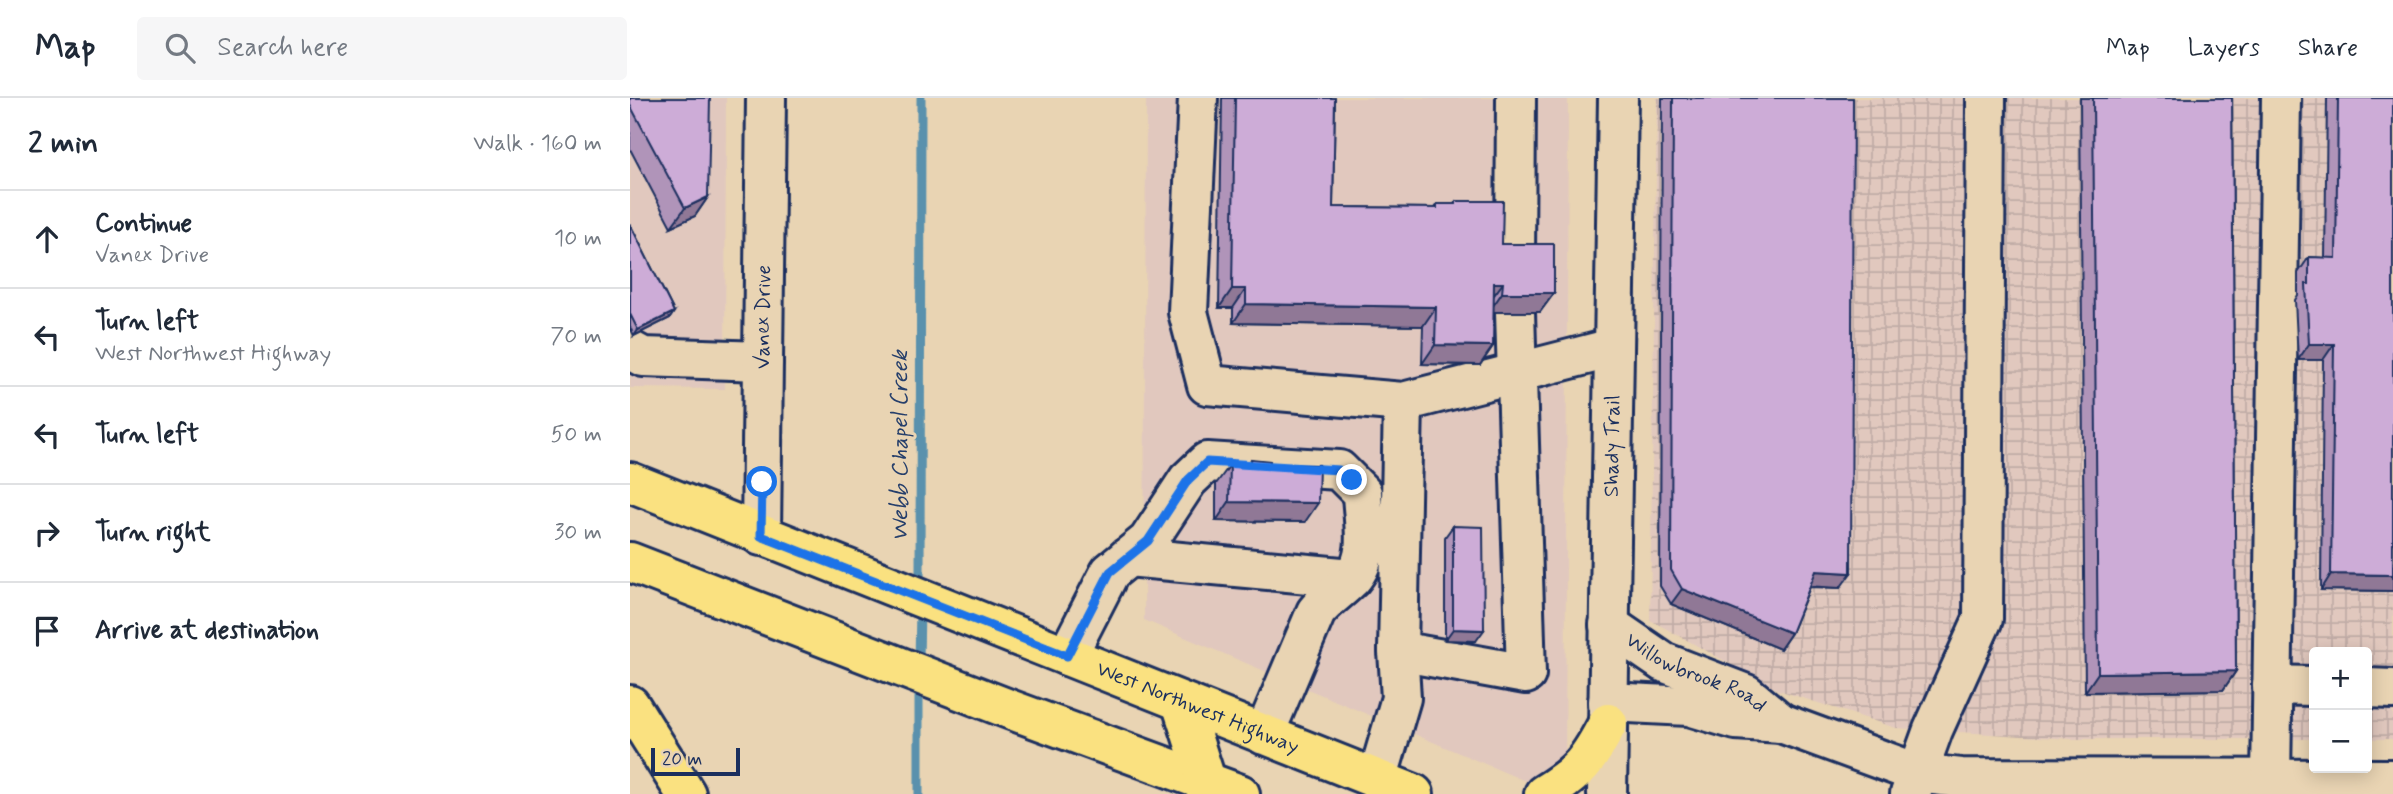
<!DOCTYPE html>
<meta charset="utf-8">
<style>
:root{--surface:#fff;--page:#f6f6f7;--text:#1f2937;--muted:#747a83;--line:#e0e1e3}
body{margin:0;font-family:Mynerve,sans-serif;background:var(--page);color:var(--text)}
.controls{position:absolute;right:21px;bottom:21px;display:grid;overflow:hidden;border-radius:7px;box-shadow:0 4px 18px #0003}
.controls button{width:63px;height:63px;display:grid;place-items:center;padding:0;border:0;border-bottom:2px solid var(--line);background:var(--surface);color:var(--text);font:35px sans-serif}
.scale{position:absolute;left:21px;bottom:18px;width:89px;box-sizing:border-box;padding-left:7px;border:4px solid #1b2f5e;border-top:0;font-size:19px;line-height:24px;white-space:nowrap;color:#1b2f5e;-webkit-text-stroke:5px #e9d4b3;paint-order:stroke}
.stop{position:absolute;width:21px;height:21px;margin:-16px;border:5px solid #1a73e8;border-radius:50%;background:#fff}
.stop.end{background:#1a73e8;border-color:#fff;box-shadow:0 2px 7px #0008}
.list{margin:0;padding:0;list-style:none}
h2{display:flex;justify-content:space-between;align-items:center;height:91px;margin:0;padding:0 28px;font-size:30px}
h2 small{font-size:23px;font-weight:400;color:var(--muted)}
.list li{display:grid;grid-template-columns:46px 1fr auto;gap:21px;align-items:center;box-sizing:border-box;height:98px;padding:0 28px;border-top:2px solid var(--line)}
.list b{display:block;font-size:26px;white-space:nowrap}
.list p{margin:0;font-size:23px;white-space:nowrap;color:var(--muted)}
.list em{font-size:23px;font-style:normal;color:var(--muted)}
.icon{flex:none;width:38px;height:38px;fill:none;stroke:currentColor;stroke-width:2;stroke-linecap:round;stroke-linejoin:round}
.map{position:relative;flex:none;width:1763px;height:696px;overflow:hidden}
header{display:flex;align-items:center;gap:42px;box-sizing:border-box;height:98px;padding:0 35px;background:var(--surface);border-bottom:2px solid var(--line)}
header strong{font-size:33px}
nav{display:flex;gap:38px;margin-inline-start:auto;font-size:24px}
.search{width:490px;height:63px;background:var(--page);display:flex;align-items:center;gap:18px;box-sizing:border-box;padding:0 24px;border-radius:7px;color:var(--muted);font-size:26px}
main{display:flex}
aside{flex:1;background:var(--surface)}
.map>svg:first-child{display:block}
</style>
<header>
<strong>Map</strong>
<div class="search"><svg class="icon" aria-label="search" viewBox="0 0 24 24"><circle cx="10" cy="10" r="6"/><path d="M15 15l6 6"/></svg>Search here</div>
<nav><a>Map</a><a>Layers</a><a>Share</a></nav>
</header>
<main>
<aside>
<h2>2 min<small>Walk · 160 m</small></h2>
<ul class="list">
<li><svg class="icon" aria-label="ahead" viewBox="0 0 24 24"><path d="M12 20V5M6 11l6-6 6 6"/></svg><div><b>Continue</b><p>Vanex Drive</p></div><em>10 m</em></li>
<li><svg class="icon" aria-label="left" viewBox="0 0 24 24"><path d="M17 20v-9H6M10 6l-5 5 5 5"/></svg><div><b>Turn left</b><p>West Northwest Highway</p></div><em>70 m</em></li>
<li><svg class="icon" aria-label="left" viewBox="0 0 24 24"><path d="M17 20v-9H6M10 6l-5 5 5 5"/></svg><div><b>Turn left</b></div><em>50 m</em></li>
<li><svg class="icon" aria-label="right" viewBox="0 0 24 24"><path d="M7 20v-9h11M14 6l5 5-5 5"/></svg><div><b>Turn right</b></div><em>30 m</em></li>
<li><svg class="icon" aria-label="arrive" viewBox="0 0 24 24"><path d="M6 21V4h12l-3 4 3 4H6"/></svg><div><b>Arrive at destination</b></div></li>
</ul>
</aside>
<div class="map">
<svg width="1763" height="696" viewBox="0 0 1763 696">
<defs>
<pattern id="industrial-grid" width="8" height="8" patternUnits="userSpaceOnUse" patternTransform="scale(1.75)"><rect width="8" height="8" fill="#e1c8be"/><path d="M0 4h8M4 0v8" fill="none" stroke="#c0aca6"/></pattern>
</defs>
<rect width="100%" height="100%" fill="#e9d4b3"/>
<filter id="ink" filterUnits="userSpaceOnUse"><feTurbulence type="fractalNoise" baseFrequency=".0143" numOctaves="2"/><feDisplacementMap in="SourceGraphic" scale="14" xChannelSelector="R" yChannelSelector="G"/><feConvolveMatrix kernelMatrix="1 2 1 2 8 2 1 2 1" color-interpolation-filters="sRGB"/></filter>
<g filter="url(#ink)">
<g fill="#e1c8be">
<path d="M0 0H96L95 291 0 290Z"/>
<path d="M516 0H938L935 696H926L514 522Z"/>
</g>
<path fill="url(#industrial-grid)" d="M1027 0H1763V641H1737V554H1684V641H1441L1266 630 1148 592 1020 522Z"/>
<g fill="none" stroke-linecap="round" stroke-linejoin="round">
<g stroke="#5a91ad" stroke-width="9">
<path d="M290 488 291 0"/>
<path d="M289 565 290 509"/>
<path d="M289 696V586"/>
</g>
<g stroke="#1b2f5e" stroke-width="44">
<g id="minor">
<path d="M568 0 558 214 577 287 773 304 983 250"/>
<path d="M885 165 886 0"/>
<path d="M0 252 13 259 133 263"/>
<path id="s1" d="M131 438 136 0"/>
<path d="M498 459 722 480"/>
<path id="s2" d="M979 527 1033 564 1116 596 1151 625"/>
<path d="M768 553 896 576 885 214"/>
<path d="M437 558 480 474 518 443 558 382 577 364 709 372 732 395C733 423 742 458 722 480 711 492 697 500 686 514L634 637"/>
<path d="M1642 587 1684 588"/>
<path d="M1737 590 1763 591"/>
<path d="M978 604 1059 608 1106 622 1151 625 1287 675 1331 680 1763 681"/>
<path d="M747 682 771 600 768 553 773 304"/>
<path id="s3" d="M977 696 988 0"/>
<path d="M1280 696 1303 632 1353 521 1356 0"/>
<path d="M1637 696 1641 681 1651 0"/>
</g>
</g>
<g stroke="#1b2f5e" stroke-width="44">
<g id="major">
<path id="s4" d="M0 384 784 696"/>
<path d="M0 464 379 611 610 696"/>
<path d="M914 696C949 675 959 662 978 625"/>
</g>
</g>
<g stroke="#1b2f5e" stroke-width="44">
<g id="highway">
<path d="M551 604 576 682 577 696"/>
<path d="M0 607 56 696"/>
</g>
</g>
<use href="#minor" stroke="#e9d4b3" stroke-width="38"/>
<use href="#major" stroke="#fae180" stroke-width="38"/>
<use href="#highway" stroke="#fae180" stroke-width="38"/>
</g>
<g fill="#b094b9" stroke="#1b2f5e" stroke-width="2">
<path d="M0 0 78 99 65 118 41 129 0 51Z"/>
<path d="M592 0H705L703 109 804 110 807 106H824L826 103 924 195 910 214H864L863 248 850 267 792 266 793 228 603 225V210H589Z"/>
<path d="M1032 0H1223L1210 490 1180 489 1161 535 1150 551 1041 506 1030 488Z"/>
<path d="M1450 0H1602L1606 573 1593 592 1455 594Z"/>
<path d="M1697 0H1763V493L1691 492 1693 262H1668L1665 202 1668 197V175L1679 159 1695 160Z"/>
<path d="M0 126 44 214 40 220 4 238 0 229Z"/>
<path d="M621 361 640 367 675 424 586 423V386L600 367H618Z"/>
<path d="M823 428 846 543 815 542V439Z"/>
</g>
<g fill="#907896" stroke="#1b2f5e" stroke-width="2">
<path d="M78 99 65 118 41 129 55 110Z"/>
<path d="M864 185H873L859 204Z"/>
<path d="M602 191H616L603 210H589Z"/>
<path d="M872 195H924L910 214H859Z"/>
<path d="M616 206 806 209 793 228 603 225Z"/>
<path d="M44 214 40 220 4 238 8 232Z"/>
<path d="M1679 246H1704L1693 262H1668Z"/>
<path d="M805 247 863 248 850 267 792 266Z"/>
<path d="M599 404 688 405 675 424 586 423Z"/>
<path d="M1186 473 1221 475 1210 490 1175 488Z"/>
<path d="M1701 476 1763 477V493L1691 492Z"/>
<path d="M1052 491 1161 535 1150 551 1041 506Z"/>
<path d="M823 531 854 532 846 543 815 542Z"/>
<path d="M1606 573 1593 592 1455 594 1468 575Z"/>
</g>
<g fill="#cdacd7" stroke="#1b2f5e" stroke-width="2">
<path d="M0 0H80L78 99 55 110 0 7Z"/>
<path d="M605 0H705L703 109 807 110V106H826V103H873L872 146H924V195H872L873 185H864L863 248 805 247 806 209 616 206V191H602Z"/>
<path d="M1043 0H1223L1221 475 1186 473 1161 535 1052 491 1041 472Z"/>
<path d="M1463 0H1602L1606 573 1468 575Z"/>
<path d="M1708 0H1763V477L1701 476 1704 246H1679L1676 186H1679V159L1706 160Z"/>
<path d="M0 126 44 214 8 232 0 216Z"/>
<path d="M621 361 640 363V367H689L688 405 599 404 600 367H621Z"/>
<path d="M823 428 853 429 854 532 823 531Z"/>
</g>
</g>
<g fill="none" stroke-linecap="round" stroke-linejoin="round" filter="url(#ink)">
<path stroke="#1a73e8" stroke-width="9" d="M132 384 131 438 437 558 480 474 518 443 558 382 577 364 709 372 722 382"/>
</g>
<g text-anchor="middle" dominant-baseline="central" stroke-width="6" stroke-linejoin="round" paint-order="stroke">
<g font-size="21" fill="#1b2f5e" stroke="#e9d4b3">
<text stroke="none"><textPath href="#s1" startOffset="219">Vanex Drive</textPath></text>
<text stroke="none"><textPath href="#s3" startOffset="348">Shady Trail</textPath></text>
<text stroke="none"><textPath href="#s2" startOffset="100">Willowbrook Road</textPath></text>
<text stroke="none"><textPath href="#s4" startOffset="611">West Northwest Highway</textPath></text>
</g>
<g font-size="23" font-style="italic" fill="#263f6b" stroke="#e9d4b3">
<text transform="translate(271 348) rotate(-90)">Webb Chapel Creek</text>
</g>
</g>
</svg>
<div class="controls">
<button>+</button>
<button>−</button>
</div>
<div class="scale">20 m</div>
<div class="stop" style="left:132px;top:384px"></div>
<div class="stop end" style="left:722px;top:382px"></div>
</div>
</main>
